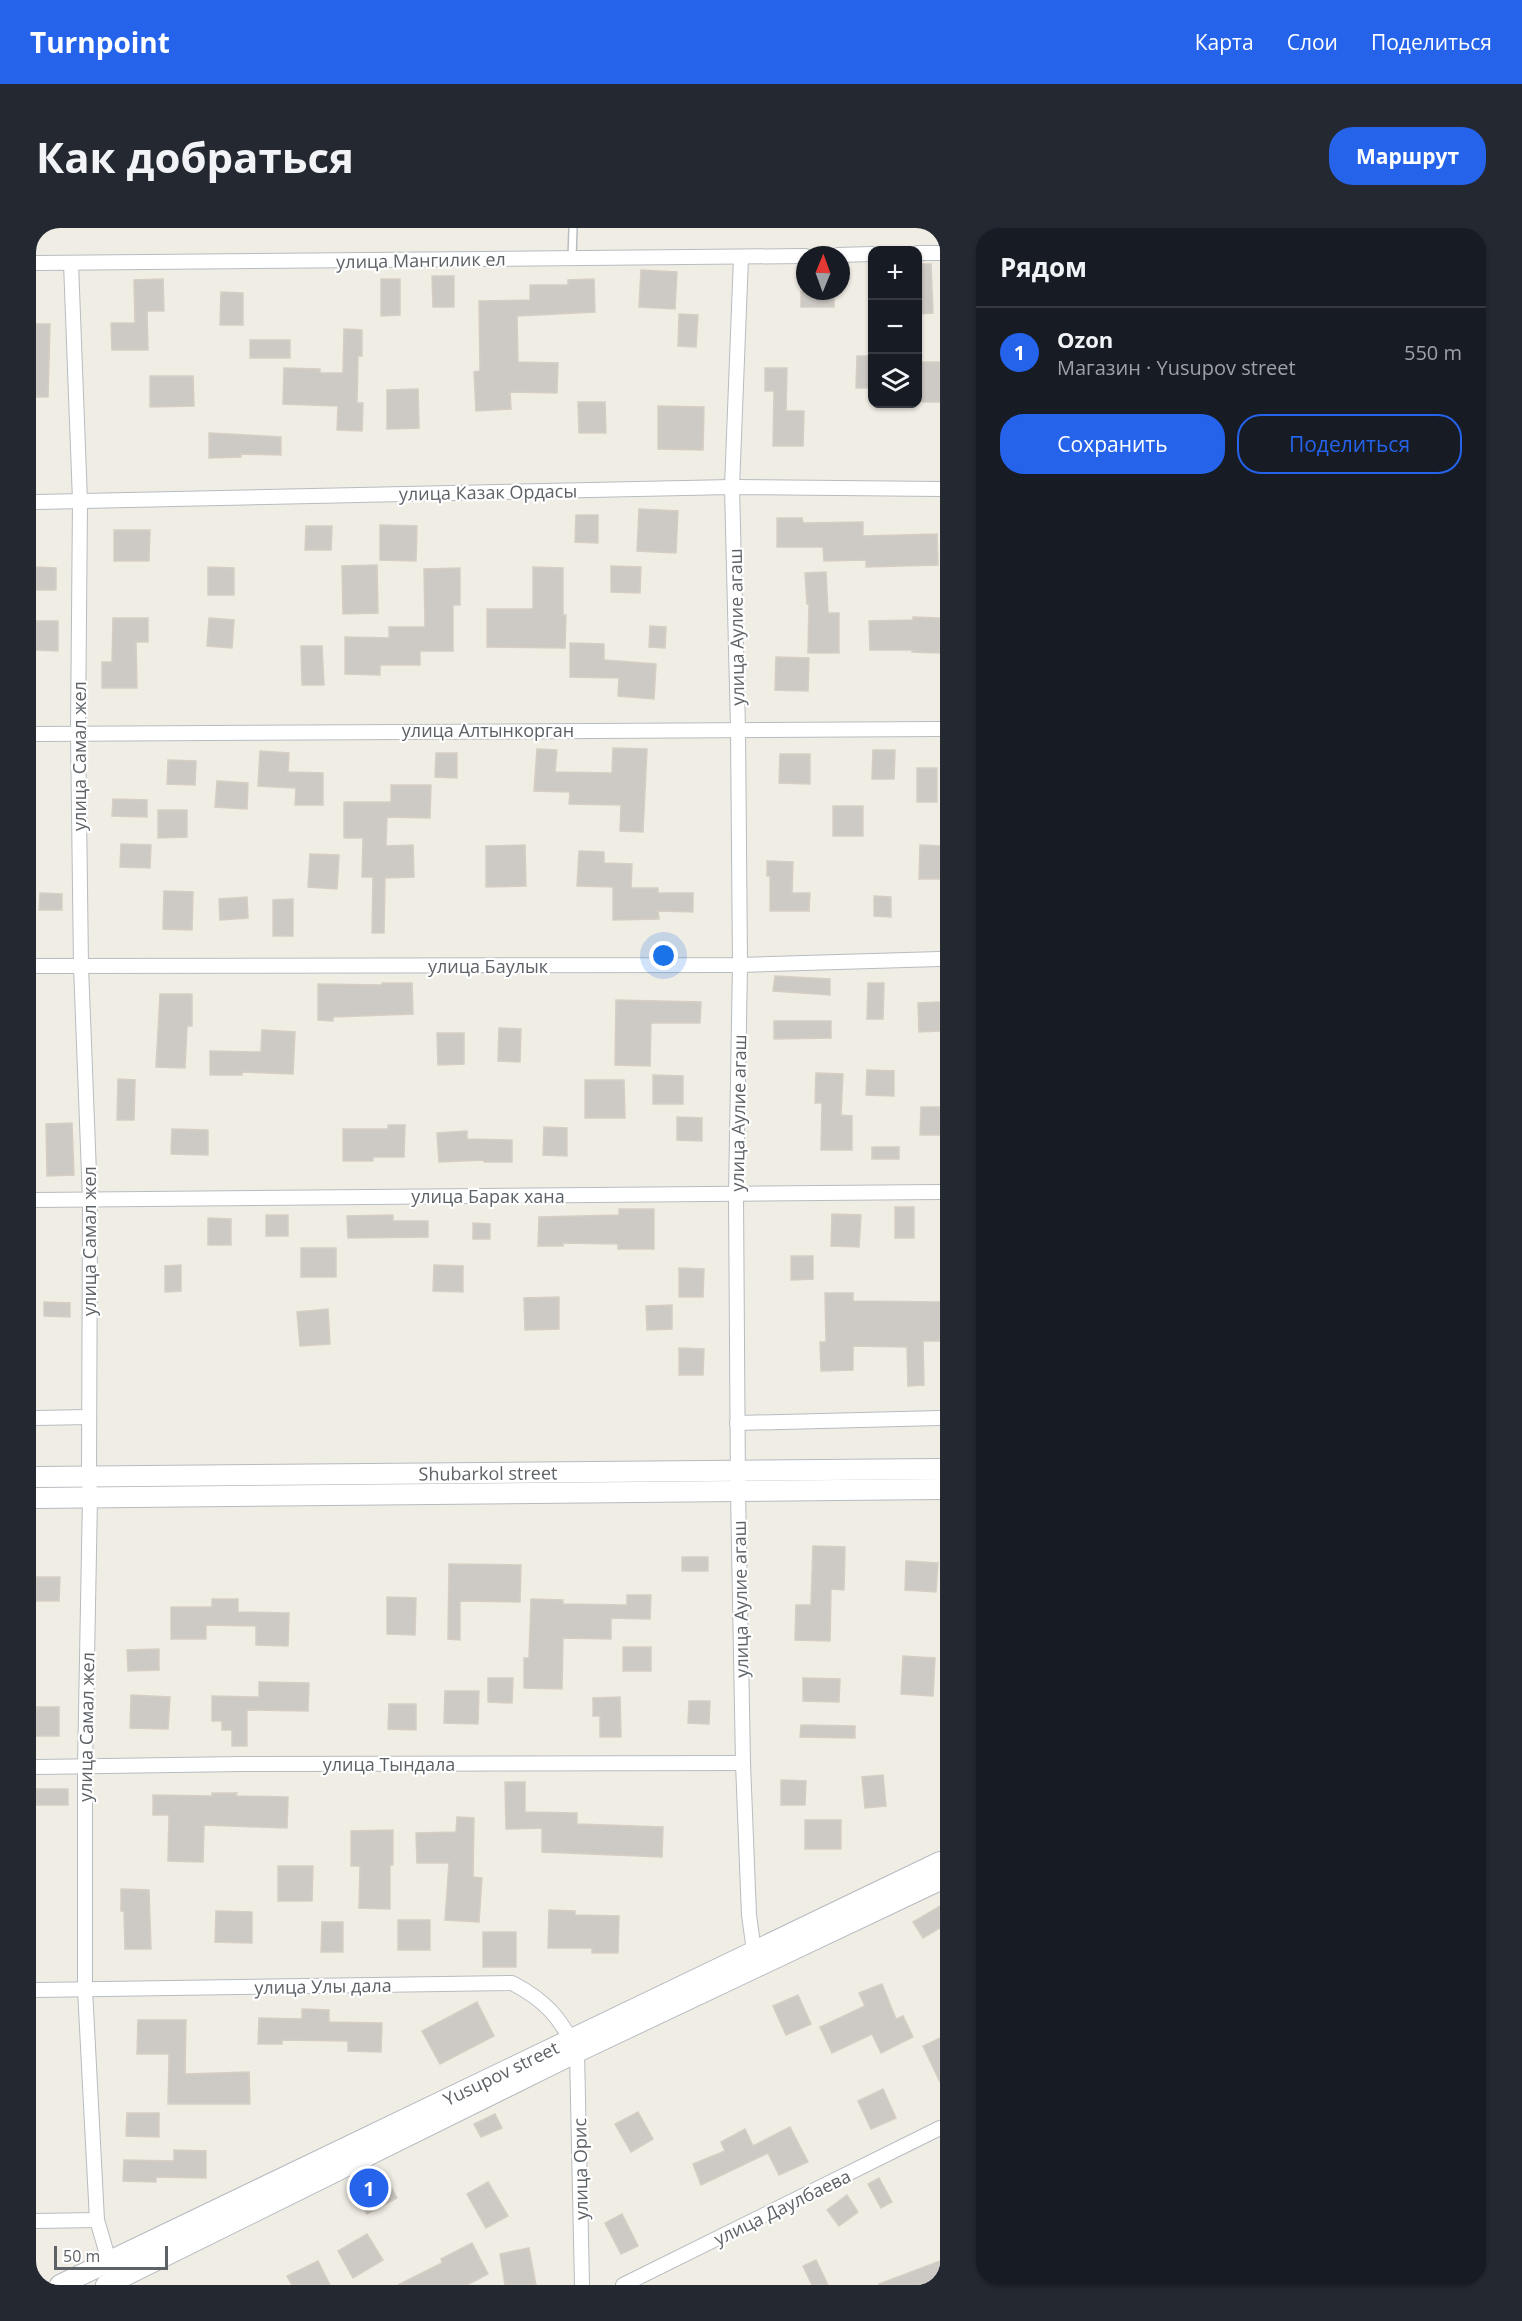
<!DOCTYPE html>
<html lang="ru">
<meta charset="utf-8">
<style>
:root{--surface:#171b24;--page:#242831;--text:#f1f3f6;--muted:#9ea1a6;--line:#363941;--accent:#2563eb}
body{margin:0;font-family:"Open Sans",sans-serif;background:var(--page);color:var(--text)}
.controls{position:absolute;right:18px;top:18px;display:grid;overflow:hidden;border-radius:12px;box-shadow:0 2px 4px #0004}
.controls button{width:54px;height:54px;display:grid;place-items:center;padding:0;border:0;border-bottom:2px solid var(--line);background:var(--surface);color:var(--text);font:30px sans-serif}
.compass{position:absolute;left:760px;top:18px;width:54px;height:54px;border-radius:50%;background:var(--surface);box-shadow:0 2px 4px #0004;rotate:1deg}
.scale{position:absolute;left:18px;bottom:15px;width:114px;box-sizing:border-box;padding-left:6px;border:3px solid #5d6267;border-top:0;font-size:16px;line-height:21px;white-space:nowrap;color:#5d6267;-webkit-text-stroke:4px #fff;paint-order:stroke}
.you{position:absolute;left:628px;top:728px;width:21px;height:21px;margin:-15px;border:4px solid #fff;border-radius:50%;background:#1a73e8;box-shadow:0 0 0 9px #1a73e833}
.badge{display:grid;place-items:center;width:39px;height:39px;border-radius:50%;background:var(--accent);color:#fff;font-size:20px;font-weight:700}
.pin{position:absolute;translate:-50% -50%;border:3px solid #fff;box-shadow:0 2px 6px #0006}
.list{margin:0;padding:0;list-style:none}
h2{display:flex;justify-content:space-between;align-items:center;height:78px;margin:0;padding:0 24px;font-size:26px}
h2 small{font-size:20px;font-weight:400;color:var(--muted)}
.list li{display:grid;grid-template-columns:39px 1fr auto;gap:18px;align-items:center;box-sizing:border-box;height:90px;padding:0 24px;border-top:2px solid var(--line)}
.list b{display:block;font-size:22px;white-space:nowrap}
.list p{margin:0;font-size:20px;white-space:nowrap;color:var(--muted)}
.list em{font-size:20px;font-style:normal;color:var(--muted)}
.actions{display:flex;gap:12px;padding:18px 24px}
.actions a{flex:1;padding:14px 0;border:2px solid var(--accent);border-radius:24px;text-align:center;font-size:21px;color:var(--accent)}
.actions .main{background:var(--accent);color:#fff}
.icon{flex:none;width:33px;height:33px;fill:none;stroke:currentColor;stroke-width:2;stroke-linecap:round;stroke-linejoin:round}
.map{position:relative;flex:none;width:904px;height:2057px;overflow:hidden;border-radius:24px}
header{display:flex;align-items:center;gap:36px;box-sizing:border-box;height:84px;padding:0 30px;background:var(--accent);color:#fff}
header strong{font-size:28px}
nav{display:flex;gap:33px;margin-inline-start:auto;font-size:21px}
.intro{display:flex;align-items:center;justify-content:space-between;box-sizing:border-box;height:144px;padding:0 36px}
h1{margin:0;font-size:42px}
.button{padding:15px 27px;border-radius:24px;background:var(--accent);color:#fff;font-size:21px;font-weight:700}
main{display:flex;gap:36px;padding:0 36px}
aside{flex:1;background:var(--surface);border-radius:24px;box-shadow:0 2px 4px #0004}
.map>svg:first-child{display:block}
</style>
<header>
<strong>Turnpoint</strong>
<nav><a>Карта</a><a>Слои</a><a>Поделиться</a></nav>
</header>
<div class="intro"><h1>Как добраться</h1><a class="button">Маршрут</a></div>
<main>
<div class="map">
<svg width="904" height="2057" viewBox="0 0 904 2057">
<rect width="100%" height="100%" fill="#f0ede5"/>
<g fill="#cdc9c4" stroke="#d6cec3" stroke-width="1.5">
<path d="M882 36H895L897 85 882 86Z"/>
<path d="M605 42 641 44 639 81 603 79Z"/>
<path d="M396 48H418V79H397Z"/>
<path d="M127 51 128 83H111L112 122H76L75 95H99L98 52Z"/>
<path d="M345 51H364V87L345 88Z"/>
<path d="M558 51 559 84 481 88 482 134 522 135 521 165 474 164 475 181 440 183 438 144 444 143 443 73 494 72V57H532V52Z"/>
<rect x="765" y="63" width="33" height="16"/>
<path d="M185 64 207 65V97H184Z"/>
<path d="M643 86 662 87 660 119 642 118Z"/>
<path d="M0 96H14L12 169H0Z"/>
<path d="M308 101 326 102V128H322L321 175H327L326 203 301 202 302 178 247 176 248 140 284 141V145H307Z"/>
<rect x="214" y="112" width="40" height="18"/>
<path d="M821 128H837V160H820Z"/>
<rect x="882" y="134" width="22" height="40"/>
<path d="M729 140H751L750 183H768L767 218H737L738 163H729Z"/>
<path d="M114 148H157L158 178 114 179Z"/>
<path d="M382 161 383 200 351 201V162Z"/>
<path d="M542 174H569L570 205H543Z"/>
<path d="M622 178 668 179 667 222 622 221Z"/>
<path d="M173 205 245 209V227L205 226V229L173 230Z"/>
<path d="M603 281 642 283 640 325 601 323Z"/>
<path d="M540 287H562V315L539 314Z"/>
<path d="M741 290H766L767 295 827 294V308L901 306 902 337 830 339V332L788 333 787 319H741Z"/>
<path d="M344 297 381 298 380 333 344 332Z"/>
<path d="M270 298H296L295 322H269Z"/>
<path d="M78 302H114L113 333H78Z"/>
<path d="M341 337 342 385 307 386 306 338Z"/>
<path d="M575 338 605 339 604 365 575 364Z"/>
<path d="M0 339 20 340V362H0Z"/>
<path d="M172 339 198 340V367H172Z"/>
<path d="M497 339 527 340V387H530L529 420 451 419V381H497Z"/>
<path d="M424 340V377H417V423H384V437H344V447L309 446V409L353 410V399H389L388 341Z"/>
<path d="M790 344 792 385H803V425H772L773 376H771L769 345Z"/>
<path d="M877 389 904 390V425L876 424V422H834L833 393 877 392Z"/>
<path d="M77 390H112V414H100L101 460H66V434H76Z"/>
<path d="M173 390 198 392 196 420 171 418Z"/>
<path d="M0 393H22V423L0 422Z"/>
<path d="M614 398 630 399 629 420 613 419Z"/>
<path d="M534 415 568 416V432L620 436 618 471 582 468 583 450 534 449Z"/>
<path d="M265 418H286L288 457H266Z"/>
<path d="M740 429 773 430 772 463 739 462Z"/>
<path d="M577 520 611 521 607 604 584 603 585 577 533 576 534 564 498 563 501 521 521 522 519 544 576 545Z"/>
<path d="M837 522H859L858 551H836Z"/>
<path d="M224 523 253 525 252 544 287 545V577H259L260 560 222 558Z"/>
<path d="M400 525H421V550L399 549Z"/>
<path d="M744 526H774V556L743 555Z"/>
<path d="M132 532 160 533 159 557 131 556Z"/>
<rect x="881" y="540" width="20" height="34"/>
<path d="M181 553 212 555 211 581 179 579Z"/>
<path d="M355 557H395L394 590 351 589 350 618 377 617 378 649 349 650 348 705H336L337 649H326L327 610H308V574H355Z"/>
<path d="M77 571 111 572V589L76 588Z"/>
<rect x="797" y="578" width="30" height="30"/>
<path d="M122 582H151V609L122 610Z"/>
<path d="M85 616 115 617 114 640 84 639Z"/>
<path d="M489 617 490 658 450 659V618Z"/>
<path d="M884 617 904 618V651H883Z"/>
<path d="M543 623 568 624V635L596 636 595 660H622V665H657V684L622 683 623 691 577 692V659L541 658Z"/>
<path d="M274 626 303 627 301 661 272 659Z"/>
<path d="M731 633 757 634 756 665H774L773 683H734V648H731Z"/>
<path d="M128 663 157 664 156 702 127 701Z"/>
<path d="M4 665 26 666V682H3Z"/>
<path d="M838 668 855 669V689L838 688Z"/>
<path d="M211 669 212 690 184 692 183 671Z"/>
<path d="M257 671V708H237V672Z"/>
<path d="M739 748 794 751V767L737 763Z"/>
<path d="M346 755H376L377 786 297 789V793L282 792V756L346 757Z"/>
<path d="M832 755H848L847 791H831Z"/>
<path d="M124 766H156V798H151L149 840 120 839Z"/>
<path d="M580 772 665 774 664 795H615L614 838 579 837Z"/>
<path d="M904 774V803L883 804 882 775Z"/>
<path d="M738 793H795V810L738 811Z"/>
<path d="M463 800 485 801 484 834 462 833Z"/>
<path d="M226 802 259 804 257 846 206 844V847H174V823L225 824Z"/>
<path d="M401 805H428V836L402 837Z"/>
<path d="M831 842 858 843V868L830 867Z"/>
<path d="M780 845 807 846 805 887 816 888V922H785L786 875H779Z"/>
<path d="M617 847 647 848V876H617Z"/>
<path d="M82 851 99 852 98 892H81Z"/>
<path d="M549 852H588L589 890H549Z"/>
<path d="M885 879H904V907H884Z"/>
<path d="M641 889 666 890V913L641 912Z"/>
<path d="M36 895 38 947 11 948 10 896Z"/>
<path d="M352 897H369L368 929H337V933H307V901H352Z"/>
<path d="M508 899 531 900V928L507 927Z"/>
<path d="M136 901 172 902V927L135 926Z"/>
<path d="M431 903V911L476 912V934H448V932L403 934 401 905Z"/>
<rect x="836" y="919" width="27" height="12"/>
<rect x="859" y="979" width="19" height="31"/>
<path d="M583 981H618V1021H582V1016L527 1015V1018H502L503 989 583 987Z"/>
<path d="M796 986 825 987 823 1019 795 1018Z"/>
<rect x="230" y="987" width="22" height="21"/>
<path d="M357 987V993H392V1009L312 1010 311 988Z"/>
<path d="M172 990 195 991V1017H172Z"/>
<path d="M437 995 454 996V1011H437Z"/>
<rect x="265" y="1020" width="35" height="29"/>
<path d="M755 1028H777V1051L755 1052Z"/>
<path d="M145 1037V1063L129 1064V1038Z"/>
<path d="M398 1037 427 1038V1064L397 1063Z"/>
<path d="M643 1040 668 1041 667 1069H643Z"/>
<path d="M789 1065H817V1073L904 1074V1113H887L888 1157 872 1158 871 1119 817 1118V1142L785 1143 784 1114H790Z"/>
<path d="M523 1069V1101L489 1102 488 1070Z"/>
<path d="M8 1074 34 1075V1089L8 1088Z"/>
<path d="M636 1077V1101L611 1102 610 1078Z"/>
<path d="M292 1081 294 1116 264 1118 261 1084Z"/>
<path d="M643 1120 668 1121 667 1147H643Z"/>
<path d="M777 1318 809 1319 808 1362 795 1361 794 1413 759 1412 760 1377H775Z"/>
<rect x="646" y="1329" width="26" height="14"/>
<path d="M870 1333 902 1335 900 1364 869 1362Z"/>
<path d="M413 1336 485 1337 484 1374 424 1373V1412L412 1411Z"/>
<path d="M0 1349H24L23 1373H0Z"/>
<path d="M591 1367H615L614 1391 575 1390V1411L527 1410 526 1461 488 1460V1430H493L495 1371 527 1372V1376L591 1377Z"/>
<path d="M351 1369 380 1370 379 1407 351 1406Z"/>
<path d="M176 1371H202V1384L253 1385 252 1418 220 1417V1398L170 1397V1411H135V1379H176Z"/>
<rect x="587" y="1419" width="28" height="24"/>
<path d="M123 1421V1442L92 1443 91 1422Z"/>
<path d="M867 1428 899 1430 897 1468 865 1466Z"/>
<path d="M452 1450H477L476 1475 452 1474Z"/>
<path d="M767 1450 804 1451 803 1474 767 1473Z"/>
<path d="M223 1454 273 1455 272 1483 211 1482V1518H196V1502H186V1493H176V1468L223 1469Z"/>
<path d="M409 1463H443L442 1496 408 1495Z"/>
<path d="M95 1467 134 1469 132 1501 94 1500Z"/>
<path d="M584 1469 585 1509H564V1488H557V1470Z"/>
<path d="M653 1473H674L673 1496 652 1495Z"/>
<path d="M353 1476H380V1502L352 1501Z"/>
<rect x="0" y="1479" width="23" height="29"/>
<path d="M765 1497 819 1498V1510L764 1509Z"/>
<path d="M847 1547 850 1578 829 1580 826 1549Z"/>
<path d="M745 1552 770 1553 769 1577H745Z"/>
<path d="M469 1554H489V1584L541 1585V1596L627 1599 626 1629 506 1624V1600L470 1601Z"/>
<rect x="0" y="1561" width="32" height="16"/>
<path d="M176 1565H201L200 1568 252 1569 251 1600 168 1597 167 1634 132 1633 133 1587H117V1567L176 1568Z"/>
<path d="M421 1589 438 1590 437 1649 446 1650 443 1694 409 1692 413 1635H381L380 1605 420 1604Z"/>
<rect x="769" y="1592" width="36" height="29"/>
<path d="M357 1602V1637H354V1681L323 1680 324 1638H315V1603Z"/>
<path d="M242 1638H277L276 1673H242Z"/>
<path d="M85 1661 113 1662 115 1721H89L88 1683H85Z"/>
<path d="M904 1678V1700L887 1710 877 1694Z"/>
<path d="M513 1682 539 1683V1687L583 1688 582 1725H556V1720H512Z"/>
<path d="M180 1683 216 1684V1715L179 1714Z"/>
<rect x="362" y="1692" width="32" height="30"/>
<path d="M286 1694H307V1724H285Z"/>
<rect x="447" y="1704" width="33" height="35"/>
<path d="M846 1756 860 1791 867 1788 877 1809 845 1825 836 1806 796 1825 784 1799 829 1778 823 1765Z"/>
<path d="M762 1767 775 1796 750 1807 737 1778Z"/>
<path d="M441 1774 458 1808 404 1836 386 1803Z"/>
<path d="M266 1781 293 1782V1794L346 1795 345 1824 312 1823V1813L246 1812V1816H222L223 1790 266 1791Z"/>
<path d="M102 1792H150L149 1846 213 1844 214 1876H132L133 1826H101Z"/>
<path d="M904 1810V1854L887 1818Z"/>
<path d="M847 1861 860 1890 835 1901 822 1873Z"/>
<path d="M602 1884 617 1911 595 1924 579 1896Z"/>
<path d="M91 1885H123V1909L90 1908Z"/>
<path d="M459 1886 466 1900 445 1909 438 1896Z"/>
<path d="M754 1899 772 1934 743 1947 732 1925 665 1957 657 1936 689 1923 685 1914 709 1901 717 1918Z"/>
<path d="M138 1922 170 1923V1950L120 1949V1954L87 1953 88 1932 138 1933Z"/>
<path d="M348 1946 361 1970 331 1986 318 1962Z"/>
<path d="M843 1950 856 1974 845 1980 832 1956Z"/>
<path d="M452 1954 472 1988 450 2000 431 1966Z"/>
<path d="M811 1967 822 1984 803 1998 791 1982Z"/>
<path d="M586 1986 602 2018 585 2026 569 1995Z"/>
<path d="M331 2006 347 2032 317 2050 302 2023Z"/>
<path d="M436 2015 452 2046 431 2057H362L406 2035 405 2031Z"/>
<path d="M493 2020 500 2057H469L464 2026Z"/>
<path d="M780 2032 792 2057H776L767 2038Z"/>
<path d="M282 2033 294 2057H256L251 2048Z"/>
<path d="M904 2033V2057H844L843 2056Z"/>
</g>
<g fill="none" stroke-linecap="round" stroke-linejoin="round">
<g stroke="#b7bcc0" stroke-width="10">
<path id="lane" d="M536 31 537 0"/>
</g>
<g stroke="#b7bcc0" stroke-width="16">
<g id="street">
<path d="M882 25H904"/>
<path d="M802 27 836 26"/>
<path d="M705 29 696 259 702 501 704 737 700 967 702 1263 707 1535 713 1687 718 1723 723 1730"/>
<path d="M0 35 769 28"/>
<path d="M35 35 44 273 42 504 45 738 54 972 53 1249 54 1269 49 1539V1761L61 1992 75 2040"/>
<path d="M0 274 696 259 904 261"/>
<path d="M0 506 904 501"/>
<path d="M0 738 704 737 904 731"/>
<path d="M0 972 904 964"/>
<path d="M0 1190 53 1189"/>
<path d="M701 1195 904 1190"/>
<path d="M0 1539 207 1536 707 1535"/>
<path d="M0 1762 476 1755C509 1772 525 1790 541 1824L546 2057"/>
<path d="M0 1993 61 1992"/>
<path d="M587 2057 904 1900"/>
</g>
</g>
<g stroke="#b6bbc0" stroke-width="22">
<g id="secondary">
<path id="s1" d="M0 1249 904 1241"/>
<path d="M0 1270 904 1261"/>
<path id="s2" d="M24 2057 904 1634"/>
<path d="M70 2057 541 1824 904 1652"/>
</g>
</g>
<use href="#lane" stroke="#fff" stroke-width="7"/>
<use href="#street" stroke="#fff" stroke-width="14"/>
<use href="#secondary" stroke="#fff" stroke-width="20"/>
</g>
<g text-anchor="middle" dominant-baseline="central" stroke-width="4.5" stroke-linejoin="round" paint-order="stroke">
<g font-size="18" fill="#5d6267" stroke="#fff">
<text transform="translate(385 32) rotate(-1)">улица Мангилик ел</text>
<text transform="translate(452 264) rotate(-1)">улица Казак Ордасы</text>
<text transform="translate(700 399) rotate(-91)">улица Аулие агаш</text>
<text x="452" y="502">улица Алтынкорган</text>
<text transform="translate(43 528) rotate(-90)">улица Самал жел</text>
<text x="452" y="738">улица Баулык</text>
<text transform="translate(702 885) rotate(-89)">улица Аулие агаш</text>
<text x="452" y="968">улица Барак хана</text>
<text transform="translate(53 1013) rotate(-90)">улица Самал жел</text>
<text stroke="none"><textPath href="#s1" startOffset="452">Shubarkol street</textPath></text>
<text transform="translate(704 1371) rotate(-91)">улица Аулие агаш</text>
<text transform="translate(50 1499) rotate(-89)">улица Самал жел</text>
<text x="353" y="1536">улица Тындала</text>
<text transform="translate(287 1758) rotate(-1)">улица Улы дала</text>
<text stroke="none"><textPath href="#s2" startOffset="489">Yusupov street</textPath></text>
<text transform="translate(544 1941) rotate(-91)">улица Орис</text>
<text transform="translate(746 1979) rotate(-26)">улица Даулбаева</text>
</g>
</g>
</svg>
<div class="controls">
<button>+</button>
<button>−</button>
<button><svg class="icon" aria-label="layers" viewBox="0 0 24 24"><path d="M12 4l9 5-9 5-9-5zM3 14l9 5 9-5"/></svg></button>
</div>
<svg class="compass" viewBox="-18 -18 36 36"><path d="M0-13l5 13h-10z" fill="#e53935"/><path d="M0 13l5-13h-10z" fill="#9ea1a6"/></svg>
<div class="scale">50 m</div>
<div class="you"></div>
<div class="pin badge" style="left:333px;top:1960px">1</div>
</div>
<aside>
<h2>Рядом<small></small></h2>
<ul class="list">
<li><span class="badge">1</span><div><b>Ozon</b><p>Магазин · Yusupov street</p></div><em>550 m</em></li>
</ul>
<div class="actions"><a class="main">Сохранить</a><a>Поделиться</a></div>
</aside>
</main>
